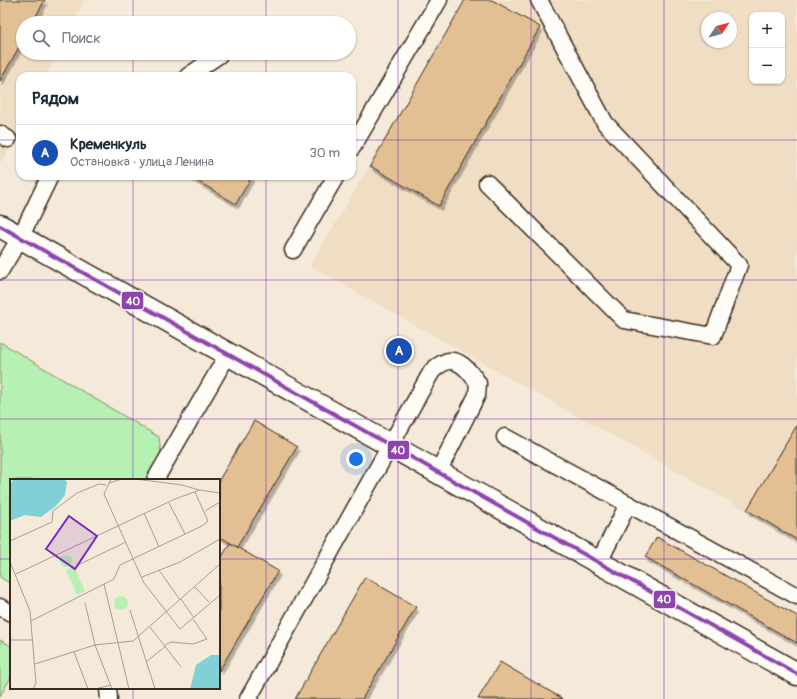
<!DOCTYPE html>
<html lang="ru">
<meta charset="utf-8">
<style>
:root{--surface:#fff;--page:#f6f6f7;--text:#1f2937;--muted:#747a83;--line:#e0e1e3;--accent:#d1495b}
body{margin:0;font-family:Pangolin,sans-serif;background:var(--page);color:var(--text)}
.controls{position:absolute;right:12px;top:12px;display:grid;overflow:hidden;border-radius:8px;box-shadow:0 1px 3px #0004}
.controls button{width:36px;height:36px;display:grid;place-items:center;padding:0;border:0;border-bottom:1px solid var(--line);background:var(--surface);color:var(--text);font:20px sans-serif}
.compass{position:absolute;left:701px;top:12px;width:36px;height:36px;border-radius:50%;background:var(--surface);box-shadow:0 1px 3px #0004;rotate:55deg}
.you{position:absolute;left:356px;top:459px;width:14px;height:14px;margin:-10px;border:3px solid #fff;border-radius:50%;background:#1a73e8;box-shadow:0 0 0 6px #1a73e833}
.badge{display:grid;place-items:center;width:26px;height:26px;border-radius:50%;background:var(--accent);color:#fff;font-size:13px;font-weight:700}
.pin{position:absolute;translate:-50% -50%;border:2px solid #fff;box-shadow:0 1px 4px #0006}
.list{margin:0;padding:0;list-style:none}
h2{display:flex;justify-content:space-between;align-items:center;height:52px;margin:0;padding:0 16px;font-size:17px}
h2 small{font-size:13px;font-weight:400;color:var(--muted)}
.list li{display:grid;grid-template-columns:26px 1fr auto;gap:12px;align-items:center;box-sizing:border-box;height:56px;padding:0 16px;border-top:1px solid var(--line)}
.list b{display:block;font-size:15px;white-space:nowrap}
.list p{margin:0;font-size:13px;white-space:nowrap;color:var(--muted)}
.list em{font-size:13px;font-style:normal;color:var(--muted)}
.icon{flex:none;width:22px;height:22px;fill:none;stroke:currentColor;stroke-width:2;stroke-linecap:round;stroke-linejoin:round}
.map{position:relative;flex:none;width:797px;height:699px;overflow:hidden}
.search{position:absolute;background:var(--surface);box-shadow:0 1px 3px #0004;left:16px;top:16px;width:340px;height:44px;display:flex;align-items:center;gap:10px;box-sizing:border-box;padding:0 14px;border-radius:22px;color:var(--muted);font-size:15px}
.panel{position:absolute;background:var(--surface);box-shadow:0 1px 3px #0004;left:16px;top:72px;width:340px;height:108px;border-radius:12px}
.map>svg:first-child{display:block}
</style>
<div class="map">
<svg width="797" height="699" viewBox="0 0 797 699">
<defs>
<filter id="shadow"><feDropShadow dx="2.5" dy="4.5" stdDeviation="0" flood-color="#0004"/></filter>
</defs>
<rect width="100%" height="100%" fill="#f5ead9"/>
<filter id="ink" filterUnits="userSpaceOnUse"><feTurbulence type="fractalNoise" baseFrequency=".025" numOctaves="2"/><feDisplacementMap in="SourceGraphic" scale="8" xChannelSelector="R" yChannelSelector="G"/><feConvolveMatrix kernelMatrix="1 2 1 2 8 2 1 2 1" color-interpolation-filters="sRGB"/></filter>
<g filter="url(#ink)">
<g fill="#efddc4" fill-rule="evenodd">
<path d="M0 0H85L73 23H23V53H58L46 76H20V127L2 162 0 161Z"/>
<path d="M467 0H797V539L310 266ZM752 15H782V81H752ZM707 18H731V42H707Z"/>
</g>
<g fill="#b7f0b3" stroke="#798d68">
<path d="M0 342 159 437 161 454 146 480H11V584L0 577Z"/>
<path d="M0 640 11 646V677L0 696Z"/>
</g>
<g fill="#e2c094" stroke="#3b2a1e" filter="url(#shadow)">
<path d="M0 0H45L32 23H23V40L0 81Z"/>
<path d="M465 0H492L540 27 439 206 370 166Z"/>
<path d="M189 176H252L236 204Z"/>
<path d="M254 421 297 447 237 547 219 536V480Z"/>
<path d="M797 425V540L747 510Z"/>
<path d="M657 537 797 616V643L645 557Z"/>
<path d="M230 543 278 571 219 671V562Z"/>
<path d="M365 577 416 607 362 699H295Z"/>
<path d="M500 662 563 699H478Z"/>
</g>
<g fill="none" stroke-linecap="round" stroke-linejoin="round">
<g stroke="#3b2a1e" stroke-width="19">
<g id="service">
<path d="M188 76 219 55"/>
<path d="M0 134 8 139"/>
<path d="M352 148 439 0"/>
<path d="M487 183 624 320 713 336 739 265 605 123 539 0"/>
<path d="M293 250 336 176"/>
<path d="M0 271 20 238 50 176"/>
<path d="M505 437 797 596"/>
<path d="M155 480 228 354"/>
<path d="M599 562 628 504"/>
<path d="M0 607 11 613"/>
<path d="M108 688 109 699"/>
<path d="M248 699 432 371C435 368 439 365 443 363 458 355 470 372 478 383L477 395 438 472"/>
</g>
</g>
<g stroke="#3b2a1e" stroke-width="25">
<path id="tertiary" d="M0 226 797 674"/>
</g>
<use href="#service" stroke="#fdfcf7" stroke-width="16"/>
<use href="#tertiary" stroke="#fdfcf7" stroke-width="22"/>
<g stroke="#fdfcf7" stroke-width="7">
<path id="bus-1" d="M0 226 797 674"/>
</g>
<use href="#bus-1" stroke="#8e44ad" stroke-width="4"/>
</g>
</g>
<path fill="none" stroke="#7b2cbf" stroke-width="1" stroke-opacity="0.55" d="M133 0V23M266 0V23M398 0V699M531 0V699M664 0V699M133 53V76M266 53V76M0 140H20M352 140H797M133 176V480M266 176V699M0 280H797M0 419H797M0 559H11M219 559H797M133 688V699"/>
<g transform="translate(10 479)">
<rect width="210" height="210" fill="#f5ead9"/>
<path d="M50 82a6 6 0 1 1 12 0a6 6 0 1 1-12 0ZM64 87 75 112 67 116 56 91ZM104 124a7 7 0 1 1 14 0a7 7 0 1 1-14 0Z" fill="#b7f0b3"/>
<path d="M3 0H54L57 3 55 16 46 27 31 38 15 36 0 42V7ZM201 176H210V210H180L186 186Z" fill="#7fd0d7"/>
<path fill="none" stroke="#ab9d8e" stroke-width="1" d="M101 0 94 15 134 104 170 150 210 116M125 0 172 6 189 11M99 4 112 0M159 24 175 55M195 32 210 23M134 34 149 68M0 62 42 43 43 32 67 14 89 5 96 6M0 83 20 132 26 204 23 210M68 86 116 63M149 91 170 121M6 95 165 20 190 11 210 14M132 98 170 83 210 60M94 105 119 210M184 107 199 123M171 120 184 139M75 124 85 166 102 210M120 131 145 210M21 142 104 100 110 86 192 47 198 42 185 13M140 148 171 188M0 161H23M155 166 161 163 183 165 197 160 183 140M64 173 78 210M136 183 156 167M25 185 85 166 123 162 210 85M85 210 101 206"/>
<path fill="#7b2cbf" fill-opacity="0.15" stroke="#7b2cbf" stroke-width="2" d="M59 37 87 57 65 90 36 70Z"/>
<rect width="210" height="210" fill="none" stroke="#3b2a1e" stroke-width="2"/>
</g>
<g stroke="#fdfcf7" stroke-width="1.5">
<rect x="121" y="291" width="23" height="19" rx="4" fill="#8e44ad"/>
<rect x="387" y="440" width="23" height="20" rx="4" fill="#8e44ad"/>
<rect x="653" y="590" width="23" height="19" rx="4" fill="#8e44ad"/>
</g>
<g font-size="11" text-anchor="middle" font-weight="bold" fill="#fff">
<text x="133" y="305">40</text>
<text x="398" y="454">40</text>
<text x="664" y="603">40</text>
</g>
</svg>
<div class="controls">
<button>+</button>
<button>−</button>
</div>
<svg class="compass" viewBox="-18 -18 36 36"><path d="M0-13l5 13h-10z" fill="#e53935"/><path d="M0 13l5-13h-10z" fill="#747a83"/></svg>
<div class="you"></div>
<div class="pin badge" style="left:399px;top:351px;background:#1a4fb4">A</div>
<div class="search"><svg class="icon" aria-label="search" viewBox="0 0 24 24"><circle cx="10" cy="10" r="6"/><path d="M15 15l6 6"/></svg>Поиск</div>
<section class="panel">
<h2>Рядом<small></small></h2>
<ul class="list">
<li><span class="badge" style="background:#1a4fb4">A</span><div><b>Кременкуль</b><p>Остановка · улица Ленина</p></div><em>30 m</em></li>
</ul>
</section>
</div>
